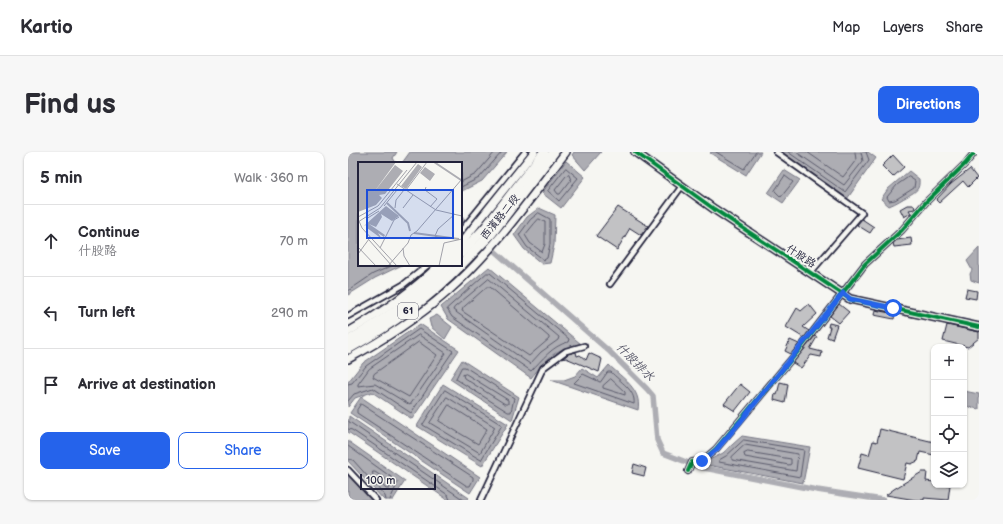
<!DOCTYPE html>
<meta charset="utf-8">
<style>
:root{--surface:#fff;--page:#f7f7f7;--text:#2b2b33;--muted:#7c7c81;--line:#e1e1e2;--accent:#2563eb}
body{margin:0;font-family:"Balsamiq Sans","LXGW WenKai TC",sans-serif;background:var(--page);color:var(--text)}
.controls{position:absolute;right:12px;bottom:12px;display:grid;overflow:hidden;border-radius:8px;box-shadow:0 1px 3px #0004}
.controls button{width:36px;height:36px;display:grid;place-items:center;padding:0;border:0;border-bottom:1px solid var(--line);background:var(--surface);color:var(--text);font:20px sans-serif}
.scale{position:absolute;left:12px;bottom:10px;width:76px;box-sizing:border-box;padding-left:4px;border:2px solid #22223b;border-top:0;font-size:11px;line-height:14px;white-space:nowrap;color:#22223b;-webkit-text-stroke:3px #f6f6f2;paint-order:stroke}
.stop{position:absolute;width:12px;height:12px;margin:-9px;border:3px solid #2563eb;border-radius:50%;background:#fff}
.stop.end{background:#2563eb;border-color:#fff;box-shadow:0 1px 4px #0008}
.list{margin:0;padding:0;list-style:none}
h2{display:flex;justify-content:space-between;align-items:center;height:52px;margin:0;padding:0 16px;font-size:17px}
h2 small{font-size:13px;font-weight:400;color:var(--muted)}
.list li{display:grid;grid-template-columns:26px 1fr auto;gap:12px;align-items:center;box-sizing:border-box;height:72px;padding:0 16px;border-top:1px solid var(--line)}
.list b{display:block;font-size:15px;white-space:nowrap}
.list p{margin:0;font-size:13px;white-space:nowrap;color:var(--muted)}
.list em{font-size:13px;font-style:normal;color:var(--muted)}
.actions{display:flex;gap:8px;padding:12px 16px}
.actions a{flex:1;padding:9px 0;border:1px solid var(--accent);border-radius:8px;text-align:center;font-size:14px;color:var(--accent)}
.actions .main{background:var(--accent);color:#fff}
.icon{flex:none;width:22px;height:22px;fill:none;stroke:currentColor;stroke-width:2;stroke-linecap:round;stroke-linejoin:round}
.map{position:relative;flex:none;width:631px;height:348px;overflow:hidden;border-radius:8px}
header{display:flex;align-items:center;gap:24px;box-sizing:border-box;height:56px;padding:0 20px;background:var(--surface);border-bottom:1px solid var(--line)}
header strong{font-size:19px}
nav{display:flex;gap:22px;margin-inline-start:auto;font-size:14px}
.intro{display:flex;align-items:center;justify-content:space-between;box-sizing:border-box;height:96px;padding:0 24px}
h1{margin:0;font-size:28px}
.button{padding:10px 18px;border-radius:8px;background:var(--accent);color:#fff;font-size:14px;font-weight:700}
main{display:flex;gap:24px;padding:0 24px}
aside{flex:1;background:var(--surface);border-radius:8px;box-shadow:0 1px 3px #0004}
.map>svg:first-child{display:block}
</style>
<header>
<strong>Kartio</strong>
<nav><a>Map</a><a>Layers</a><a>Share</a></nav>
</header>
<div class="intro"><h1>Find us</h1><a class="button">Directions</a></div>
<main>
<aside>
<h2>5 min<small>Walk · 360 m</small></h2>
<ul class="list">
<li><svg class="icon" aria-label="ahead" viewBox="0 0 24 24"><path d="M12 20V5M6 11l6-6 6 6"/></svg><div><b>Continue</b><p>什股路</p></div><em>70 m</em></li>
<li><svg class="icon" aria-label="left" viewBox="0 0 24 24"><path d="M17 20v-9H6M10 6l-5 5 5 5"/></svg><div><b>Turn left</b></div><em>290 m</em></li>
<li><svg class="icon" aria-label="arrive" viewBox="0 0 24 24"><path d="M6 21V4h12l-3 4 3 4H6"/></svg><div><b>Arrive at destination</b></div></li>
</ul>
<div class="actions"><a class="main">Save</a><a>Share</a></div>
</aside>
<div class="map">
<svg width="631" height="348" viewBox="0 0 631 348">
<rect width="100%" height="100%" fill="#f6f6f2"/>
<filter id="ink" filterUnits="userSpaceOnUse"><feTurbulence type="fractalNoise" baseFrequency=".025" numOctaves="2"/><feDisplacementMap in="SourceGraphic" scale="8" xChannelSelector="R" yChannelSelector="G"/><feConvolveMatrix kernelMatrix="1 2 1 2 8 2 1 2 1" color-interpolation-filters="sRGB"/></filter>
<g filter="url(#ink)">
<g fill="#adadb3" stroke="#757583">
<path d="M0 0H49L45 6 48 11H11V113H54L27 126 0 143Z"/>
<path d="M62 0H159L134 29 114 39 113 11H54Z"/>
<path d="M226 0H253L237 18 224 3Z"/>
<path d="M363 0H413L398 23 362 1Z"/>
<path d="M433 0H520L528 6 499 47Z"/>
<path d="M218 9 237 25 213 56 194 41Z"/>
<path d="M436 18 452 28 435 51 420 41Z"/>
<path d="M561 19 571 27C572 38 568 39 560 44 554 47 549 51 541 54L533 47 540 37Z"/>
<path d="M191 56 207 63 206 93 202 111 194 112 176 97 166 83 179 65Z"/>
<path d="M631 96V131L623 128 622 122 624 118 619 109Z"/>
<path d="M141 115 233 192C208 196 199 206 183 226L100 167 93 155Z"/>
<path d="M89 163 104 175 97 187 83 175 81 167Z"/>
<path d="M72 172 111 198 64 267 24 240 7 246 0 255V230L15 211Z"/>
<path d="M114 208 171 245 164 268 102 227Z"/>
<path d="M261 213C274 226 294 237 290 258L203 228H216L227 224 234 216 250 226Z"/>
<path d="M95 232 160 272 134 314 69 274Z"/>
<path d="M616 239 631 242V257L616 254Z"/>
<path d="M13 245 132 325 122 341 2 261Z"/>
<path d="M1 264 121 346 119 348H100L0 280Z"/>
<path d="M394 284 462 295 455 331 354 312 375 301Z"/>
<path d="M0 289 57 329 45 348H36L0 309Z"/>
<path d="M0 323 24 348H4L0 344Z"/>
</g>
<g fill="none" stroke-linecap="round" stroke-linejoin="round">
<g stroke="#5a5a6b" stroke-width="1">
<path d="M368 0 396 17 408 0"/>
<path d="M440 0 497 40 521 8 518 0"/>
<path d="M448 0 496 33 515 9 513 0"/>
<path d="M459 0 495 25 508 8 507 0"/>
<path d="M218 16 230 26 211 49 200 39Z"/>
<path d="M221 23 223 28 212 42H210L207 38 218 24Z"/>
<path d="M437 24 445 30 433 45 427 39Z"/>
<path d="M561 25 567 29 566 36 547 48 541 49 539 45 549 33Z"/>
<path d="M113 30 128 22 147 0"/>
<path d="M113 35 131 26 154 0"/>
<path d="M191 61 202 67V92L199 106 196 108 179 95 171 83 182 68Z"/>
<path d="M191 67 197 70V92L194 100 182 91 177 83 186 72Z"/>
<path d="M139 121H142L221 187 220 190C204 194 194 208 183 219L104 165 99 157Z"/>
<path d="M141 127 211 185 210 188 193 200 182 212 105 158 106 156Z"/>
<path d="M139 135H142L201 185V187L181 204 114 159 115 156Z"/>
<path d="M0 139 25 122 46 113"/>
<path d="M71 183 98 201 62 253 27 232 10 234V232L21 217Z"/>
<path d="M71 190 89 203 61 245 25 225 26 222Z"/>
<path d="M114 215H117L166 246 163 260H160L108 227Z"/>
<path d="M260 220H263C271 229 288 238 286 252L226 231 235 222 252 230Z"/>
<path d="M118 222 160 248V252H157L116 226 115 223Z"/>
<path d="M263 227 277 240V243L255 236V234Z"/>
<path d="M0 232 4 231 18 214 71 177 105 199 63 261 25 236 6 242 0 249"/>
<path d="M97 238 154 273 133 308 75 273Z"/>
<path d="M99 245 147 275 132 301 82 271Z"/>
<path d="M13 252 125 325V328L122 334H119L9 261V258Z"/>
<path d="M101 253 139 277 130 292 91 269Z"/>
<path d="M0 269 116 348"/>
<path d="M0 277 4 278 100 343 102 348"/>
<path d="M396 288 456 298 452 325 371 310V308L378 304Z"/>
<path d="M397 293 450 302 448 319 384 308V305Z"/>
<path d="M0 294 50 330 42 348"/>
<path d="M400 300 443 307V312L441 313 397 305 396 302Z"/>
<path d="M0 307 5 308 37 344 38 348"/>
<path d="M25 320H27L43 331 41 337H38L25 323Z"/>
</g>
<g stroke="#adadb3" stroke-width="5.5">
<path d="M113 67 126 80"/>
<path d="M134 88 262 200 299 237 305 244 309 288 315 301 351 315 469 338 535 348"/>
</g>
</g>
<g fill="#c2c2c4" stroke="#22223b">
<path d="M545 3 556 15 545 25 534 14Z"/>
<path d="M622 17 629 26 620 35 615 29 591 51 588 48 603 32Z"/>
<path d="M559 53H566L567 57 561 58 563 61 556 65 552 57Z"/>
<path d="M270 55 300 74 293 83 282 76 269 98 248 84Z"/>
<path d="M514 67 526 75 522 81 509 73Z"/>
<path d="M563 86 564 93 546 95 545 91 549 88Z"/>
<path d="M619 137 629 139 628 147 617 145Z"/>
<path d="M461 152 469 162 455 175 461 179 456 186 438 175 449 156 453 159Z"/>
<path d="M491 152 501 160 491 171 482 164Z"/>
<path d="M527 158 547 162 546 167 526 163Z"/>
<path d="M481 171 489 173 484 187 479 185 482 175H480Z"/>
<path d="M599 173 631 180V186L620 195 595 189Z"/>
<path d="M467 184 469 185 462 197 474 200 473 205 463 203 453 216 445 211Z"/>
<path d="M442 188 451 192 443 202 437 199Z"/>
<path d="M228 200 229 204 232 203 238 208 241 201 254 207 251 220 218 206 214 207 220 202Z"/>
<path d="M432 230 440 232 437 251 426 248 427 242 429 243Z"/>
<path d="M392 232 402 240 387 259 376 252Z"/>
<path d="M532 277 586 290V303L572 300 570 309 563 312 559 311 555 327 510 316 514 301 521 303 525 289 529 290Z"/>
<path d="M286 312 298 316 296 324 284 321Z"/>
<path d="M574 320H579L578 329 586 330V333H602L600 348 576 346V348H568L538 343 546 337Z"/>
</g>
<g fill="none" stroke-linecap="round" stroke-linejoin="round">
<g stroke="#22223b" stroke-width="8">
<g id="street">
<path d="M428 0 514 61 462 121"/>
<path d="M113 79 177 0"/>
<path d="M262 132 334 34"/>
<path d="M0 164 55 133 80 113"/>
<path d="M0 318 28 348"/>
<path d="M340 319 344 310 354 309 368 297 451 198 517 112 554 78 578 50 617 12 627 0"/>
<path d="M133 348 195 216 218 199 236 194"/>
</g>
</g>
<g stroke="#22223b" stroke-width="10">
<g id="secondary">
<path d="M287 0 366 57 502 147 631 175"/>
<path d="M113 91 186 0"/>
<path d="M0 180C33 161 64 140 91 113"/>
<path d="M0 207C35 188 68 167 98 141 144 101 181 48 218 0"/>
</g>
</g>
<g stroke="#22223b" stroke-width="12">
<g id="highway">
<path d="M113 101 137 76 196 0"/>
<path d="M113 113 144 81 206 0"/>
<path d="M0 189C37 168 72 143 101 113"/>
<path d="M0 197C41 174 80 147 113 113"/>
</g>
</g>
<use href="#street" stroke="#f6f6f2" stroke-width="4.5"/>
<use href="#secondary" stroke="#f6f6f2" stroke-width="7"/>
<use href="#highway" stroke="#f6f6f2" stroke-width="9"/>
<g stroke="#f6f6f2" stroke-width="6">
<g id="cycleway">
<path d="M287 0 366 57 502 147 631 175"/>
<path d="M340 319 344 310 354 309 368 297 451 198 517 112 554 78 578 50 617 12 627 0"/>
</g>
</g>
<use href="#cycleway" stroke="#00873e" stroke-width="4"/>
</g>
</g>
<g fill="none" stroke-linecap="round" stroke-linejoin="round" filter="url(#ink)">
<path stroke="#2563eb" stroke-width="5" d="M354 309 368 298 393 269 495 141 502 147 545 156"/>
</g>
<g text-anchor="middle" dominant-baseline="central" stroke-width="4" stroke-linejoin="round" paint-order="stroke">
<rect fill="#f6f6f2" stroke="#626272" stroke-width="1" x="50" y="151" width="20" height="16" rx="3"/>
<g font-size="10" font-weight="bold" fill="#22223b">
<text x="60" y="159">61</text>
</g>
<g font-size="11" fill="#22223b" stroke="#f6f6f2">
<text transform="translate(152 65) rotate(-51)">西濱路二段</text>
<text transform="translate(453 104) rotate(33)">什股路</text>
</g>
<g font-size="12" font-style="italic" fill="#535365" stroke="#f6f6f2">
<text transform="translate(287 210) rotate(45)">什股排水</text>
</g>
</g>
<g transform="translate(10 10)">
<rect width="104" height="104" fill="#f6f6f2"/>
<path d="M0 0H38L16 30 37 3 45 9 27 32 21 33 24 36 18 43 0 50ZM60 2 64 5 48 27 43 24ZM67 5 77 12 72 19 62 11ZM28 44 41 54 34 59 23 52 24 55 18 65 11 62 27 73 26 75 20 71 24 77 9 66 10 62 6 64Z" fill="#adadb3"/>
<path fill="none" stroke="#adadb3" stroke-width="2" d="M76 0 103 18M29 41 50 61 52 69M56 71 101 77"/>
<path fill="none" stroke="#a1a1a9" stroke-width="1" d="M39 22 78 48 104 54M68 25 67 28 79 37 72 45M48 28 69 0M26 44 39 28M37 46 38 38 46 28M45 46 55 33M0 55 20 44 49 8M8 57 21 49M1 59 4 66 39 104M0 60 22 46 59 0M81 76 77 74 80 67 97 52M11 78 34 104M0 85 18 104M22 86 36 58 41 55M45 86 46 94 52 104M0 92 11 77M30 104 50 81 53 73 59 69 104 17M81 104 86 81 104 77"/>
<path fill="#1d4ed8" fill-opacity="0.15" stroke="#1d4ed8" stroke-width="2" d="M9 28H95V76H9Z"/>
<rect width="104" height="104" fill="none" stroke="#22223b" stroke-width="2"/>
</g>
</svg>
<div class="controls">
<button>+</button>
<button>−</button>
<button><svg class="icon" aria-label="locate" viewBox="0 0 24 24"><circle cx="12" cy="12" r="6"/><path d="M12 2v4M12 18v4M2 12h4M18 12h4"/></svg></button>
<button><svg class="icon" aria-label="layers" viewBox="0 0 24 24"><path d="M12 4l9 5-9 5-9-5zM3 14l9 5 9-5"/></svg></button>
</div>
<div class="scale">100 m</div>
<div class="stop" style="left:545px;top:156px"></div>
<div class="stop end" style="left:354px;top:309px"></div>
</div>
</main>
